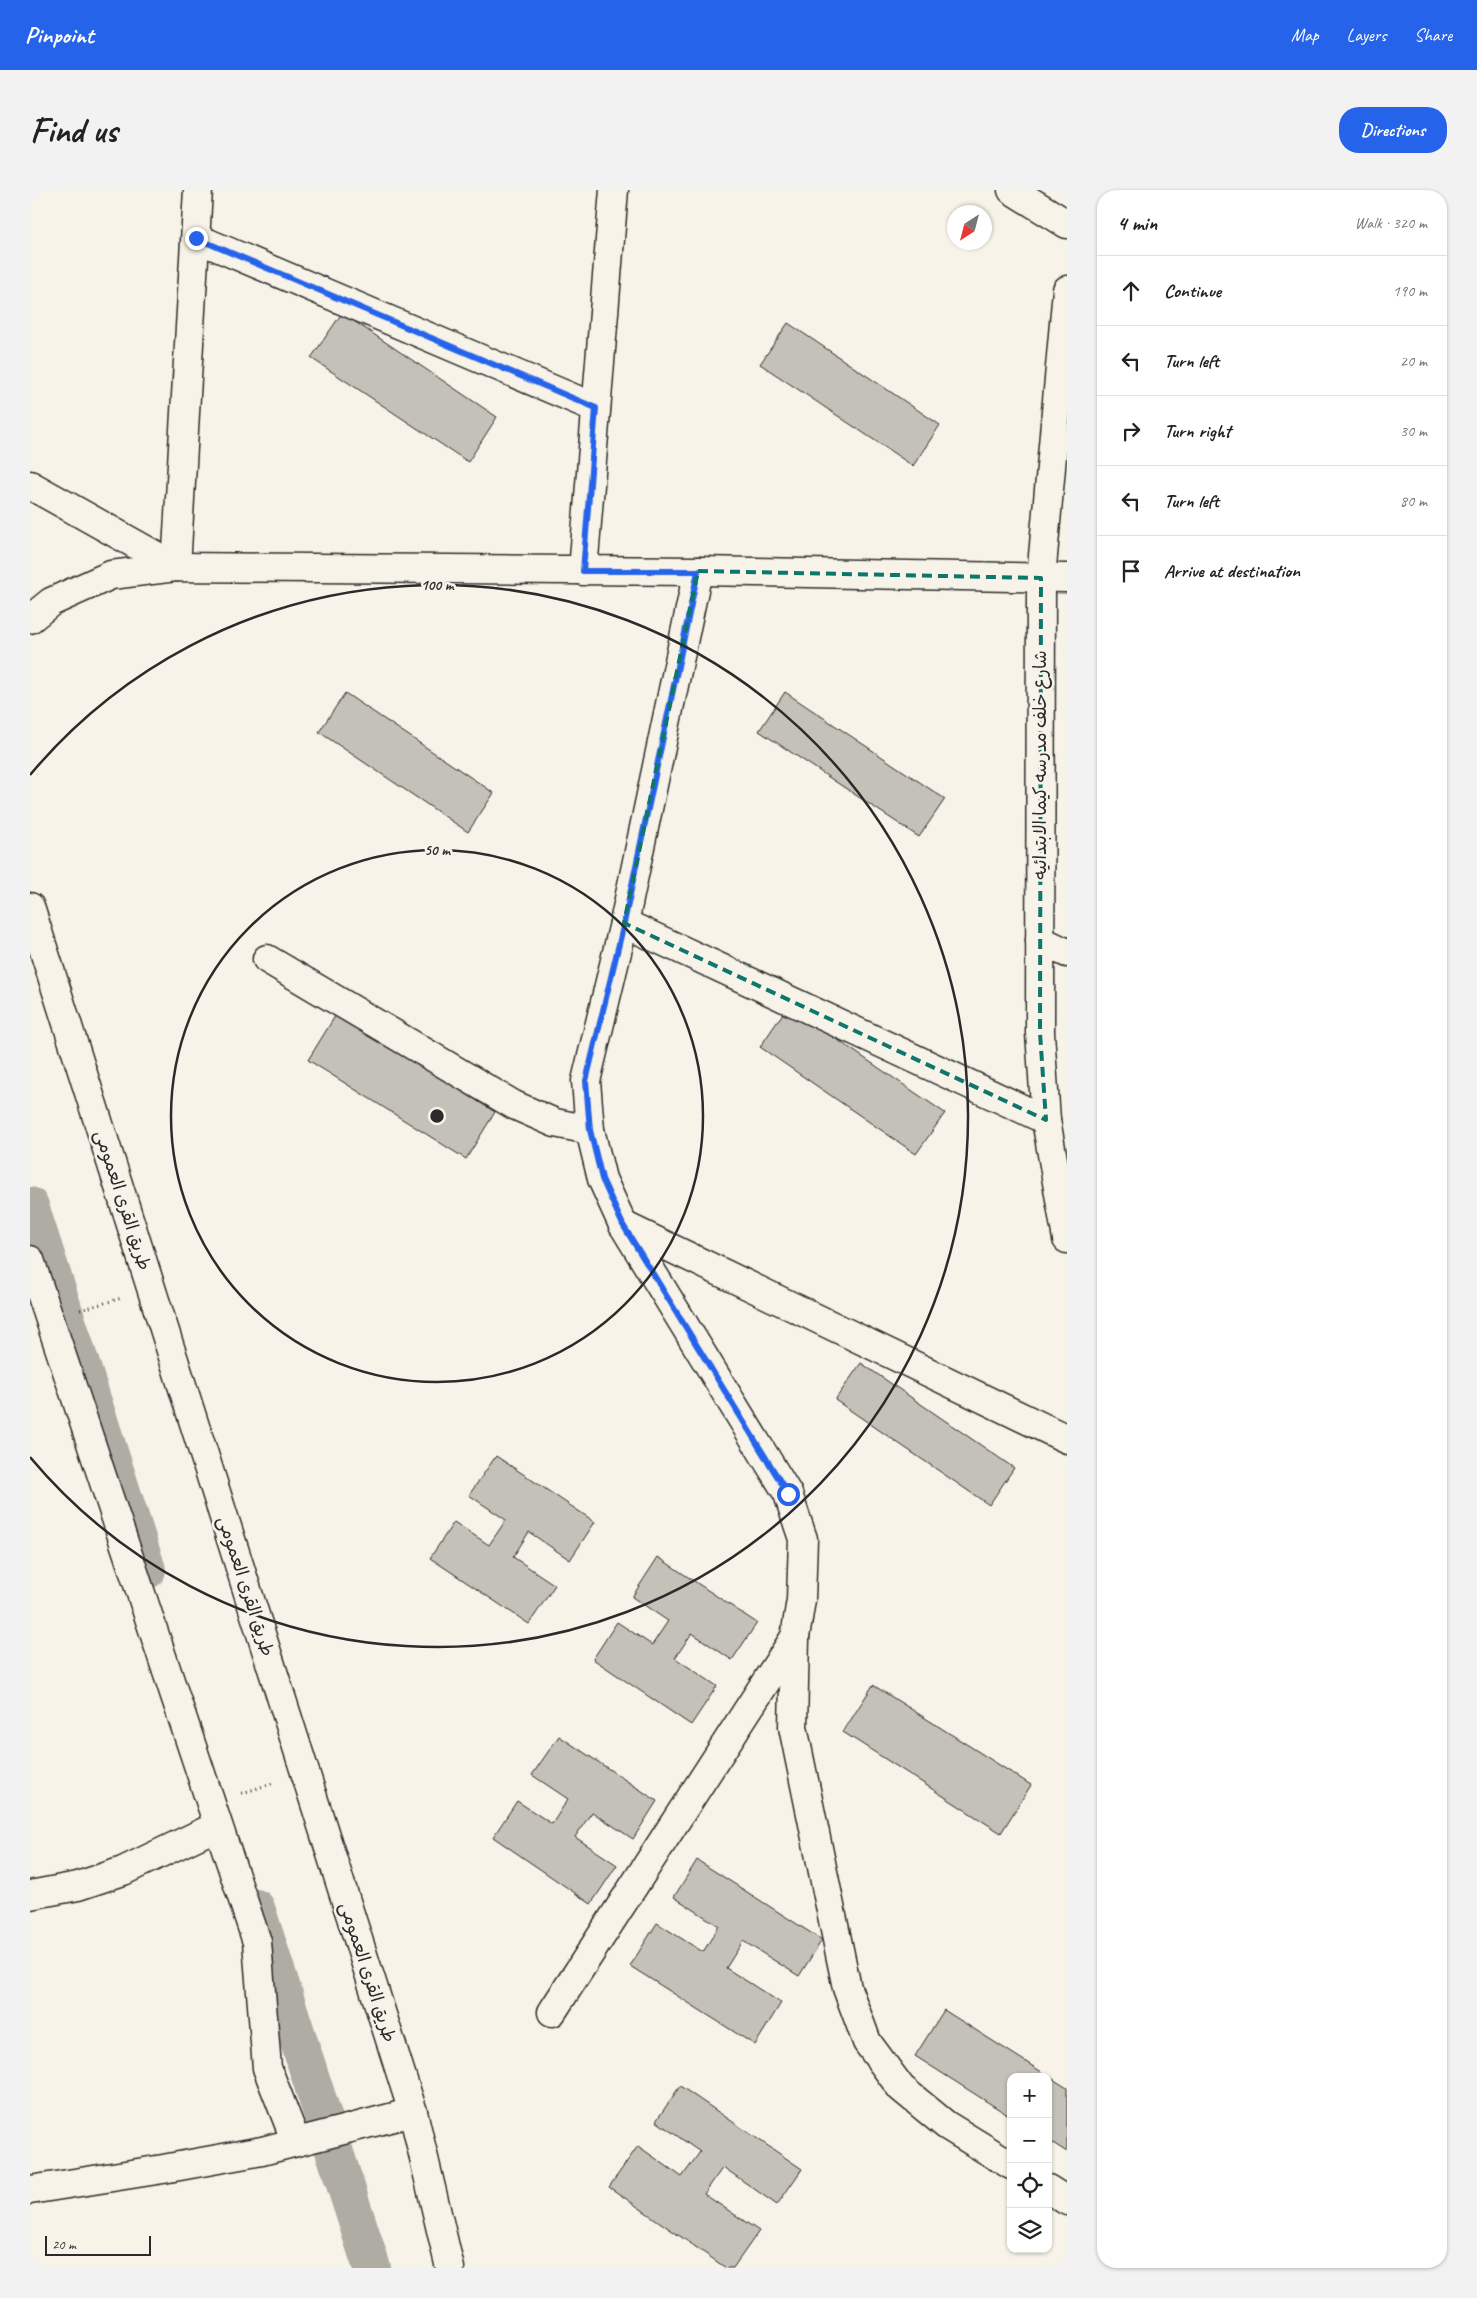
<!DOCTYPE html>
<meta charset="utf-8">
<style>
:root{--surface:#fff;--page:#f2f2f2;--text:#222;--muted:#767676;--line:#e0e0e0;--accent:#2563eb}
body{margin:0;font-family:Caveat,"Playpen Sans Arabic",sans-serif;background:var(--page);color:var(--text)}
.controls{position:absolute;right:15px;bottom:15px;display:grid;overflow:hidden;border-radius:10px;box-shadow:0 1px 4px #0004}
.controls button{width:45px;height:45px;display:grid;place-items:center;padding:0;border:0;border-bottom:1px solid var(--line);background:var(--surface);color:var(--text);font:25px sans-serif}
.compass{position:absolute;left:917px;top:15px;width:45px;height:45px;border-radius:50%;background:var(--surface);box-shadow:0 1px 4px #0004;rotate:216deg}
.scale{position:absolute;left:15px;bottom:12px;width:106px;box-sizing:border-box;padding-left:5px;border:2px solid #2b2b2b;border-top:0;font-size:14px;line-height:18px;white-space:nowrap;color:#2b2b2b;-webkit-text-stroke:4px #f7f3e8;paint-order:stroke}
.stop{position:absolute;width:15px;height:15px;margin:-11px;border:4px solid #2563eb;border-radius:50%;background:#fff}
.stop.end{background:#2563eb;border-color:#fff;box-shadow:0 1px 5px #0008}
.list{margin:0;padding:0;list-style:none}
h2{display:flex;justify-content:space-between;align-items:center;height:65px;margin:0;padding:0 20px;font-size:21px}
h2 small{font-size:16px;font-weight:400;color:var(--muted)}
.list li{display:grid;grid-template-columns:32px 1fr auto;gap:15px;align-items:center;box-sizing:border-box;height:70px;padding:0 20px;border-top:1px solid var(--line)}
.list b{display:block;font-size:19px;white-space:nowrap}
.list em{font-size:16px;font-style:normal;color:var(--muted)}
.icon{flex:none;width:28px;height:28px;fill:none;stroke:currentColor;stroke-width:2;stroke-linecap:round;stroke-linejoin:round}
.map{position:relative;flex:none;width:1037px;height:2078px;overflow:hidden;border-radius:20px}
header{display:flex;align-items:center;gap:30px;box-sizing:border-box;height:70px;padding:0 25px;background:var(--accent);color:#fff}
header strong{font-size:24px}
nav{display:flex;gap:28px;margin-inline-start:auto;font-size:18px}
.intro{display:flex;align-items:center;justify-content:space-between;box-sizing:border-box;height:120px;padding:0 30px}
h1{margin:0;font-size:35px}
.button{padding:12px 22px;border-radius:20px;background:var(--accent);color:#fff;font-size:18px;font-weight:700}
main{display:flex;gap:30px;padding:0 30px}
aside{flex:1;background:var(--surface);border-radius:20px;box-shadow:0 1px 4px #0004}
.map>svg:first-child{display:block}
</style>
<header>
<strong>Pinpoint</strong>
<nav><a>Map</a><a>Layers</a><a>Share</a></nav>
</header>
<div class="intro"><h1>Find us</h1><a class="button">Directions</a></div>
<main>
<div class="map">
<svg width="1037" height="2078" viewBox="0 0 1037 2078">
<rect width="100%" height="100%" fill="#f7f3e8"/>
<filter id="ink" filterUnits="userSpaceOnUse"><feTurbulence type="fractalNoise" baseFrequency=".02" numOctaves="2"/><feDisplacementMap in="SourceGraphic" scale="10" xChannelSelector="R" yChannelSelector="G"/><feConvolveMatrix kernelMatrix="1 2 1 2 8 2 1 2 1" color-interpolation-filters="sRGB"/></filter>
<g filter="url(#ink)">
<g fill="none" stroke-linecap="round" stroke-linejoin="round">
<g stroke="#afaca4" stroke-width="38">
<path d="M0 1016 117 1380"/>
<path d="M226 1718 342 2078"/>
</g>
</g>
<g fill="#c4c1b9" stroke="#2b2b2b">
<path d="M312 123 467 227 438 272 281 168Z"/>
<path d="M758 133 910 235 883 276 730 174Z"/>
<path d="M755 502 915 609 889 647 729 541Z"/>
<path d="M315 503 464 603 438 642 289 542Z"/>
<path d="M758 816 915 923 886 964 730 857Z"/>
<path d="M307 823 465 922 436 969 278 870Z"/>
<path d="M831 1173 984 1278 959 1315 805 1210Z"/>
<path d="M466 1266 565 1332 540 1370 499 1342 483 1367 525 1395 499 1434 400 1368 424 1332 459 1355 476 1330 439 1305Z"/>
<path d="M628 1367 727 1433 702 1470 662 1443 645 1468 687 1496 661 1535 563 1469 587 1432 622 1455 638 1431 602 1407Z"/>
<path d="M843 1495 1001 1595 971 1643 813 1542Z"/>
<path d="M529 1546 627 1611 603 1649 562 1622 545 1647 587 1675 561 1714 463 1647 487 1611 522 1634 538 1609 502 1585Z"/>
<path d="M667 1670 792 1750 769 1786 713 1751 696 1778 751 1813 725 1855 600 1776 627 1733 673 1762 689 1736 644 1707Z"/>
<path d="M914 1820 1037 1898V1962L1018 1950V1887H981V1927L885 1866Z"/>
<path d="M650 1896 772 1979 747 2015 693 1977 674 2004 729 2041 703 2078H696L579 1997 608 1956 652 1987 670 1962 626 1931Z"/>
</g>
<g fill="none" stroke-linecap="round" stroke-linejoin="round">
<g stroke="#2b2b2b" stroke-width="31">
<g id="minor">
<path d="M982 0 1037 34"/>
<path d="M166 48 566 218"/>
<path d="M1037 100 1011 388 1010 843 1016 930 1037 1049"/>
<path d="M0 295 146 377"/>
<path d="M146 377 168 0"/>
<path d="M553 381 584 0"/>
<path d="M668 381 594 733 556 891 560 940 572 989 593 1035 758 1304 773 1349 771 1410 765 1447 763 1537 817 1798 837 1852 871 1898 916 1935 981 1975"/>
<path d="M0 429 21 412 81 385 146 377 668 381 1037 388"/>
<path d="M594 733 1016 930"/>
<path d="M1010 750 1037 763"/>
<path d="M237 769 484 915 525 933 560 940"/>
<path d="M593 1035 1037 1249"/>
<path d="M0 1070 227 1752 237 1878 266 1952"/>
<path d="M0 1705 48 1696 93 1681 187 1636"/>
<path d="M522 1822 765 1447"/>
<path d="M1018 1999 1037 2011"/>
<path d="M0 2000 133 1979 232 1961 383 1922"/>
</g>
</g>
<g stroke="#2b2b2b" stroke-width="31">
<path id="tertiary" d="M0 717 383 1922 420 2078"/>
</g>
<g stroke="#2b2b2b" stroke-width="3" stroke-dasharray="1 4" stroke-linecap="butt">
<path d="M50 1120 92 1108"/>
<path d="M212 1603 244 1593"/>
</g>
<use href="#minor" stroke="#f7f3e8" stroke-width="28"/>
<use href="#tertiary" stroke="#f7f3e8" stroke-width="28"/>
</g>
</g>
<g fill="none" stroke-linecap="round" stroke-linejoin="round" filter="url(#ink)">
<path stroke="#2563eb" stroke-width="6" d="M166 48 566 218 553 381H668L594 733 556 891 560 940 572 989 593 1035 758 1304"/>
</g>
<path fill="none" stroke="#0f766e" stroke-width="4" stroke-dasharray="10 6" stroke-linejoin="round" d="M668 381 1011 388 1010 843 1016 930 594 733Z"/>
<g fill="none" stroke="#2b2b2b" stroke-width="2.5">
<circle cx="407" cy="926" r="266"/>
<path d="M0 585A531 531 0 1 1 0 1267"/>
</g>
<g text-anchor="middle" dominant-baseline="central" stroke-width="5" stroke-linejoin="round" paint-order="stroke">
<g font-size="18" fill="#2b2b2b" stroke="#f7f3e8">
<text transform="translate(1010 575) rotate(-90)">شارع خلف مدرسه كيما الابتدائيه</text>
<text transform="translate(93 1010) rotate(72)">طريق القرى العمومى</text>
<text transform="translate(216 1396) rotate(72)">طريق القرى العمومى</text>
<text transform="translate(338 1782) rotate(72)">طريق القرى العمومى</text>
</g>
</g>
<circle cx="407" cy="926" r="8" fill="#2b2b2b" stroke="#f7f3e8" stroke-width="2.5"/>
<g font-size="15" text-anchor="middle" font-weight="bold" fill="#2b2b2b" stroke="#f7f3e8" stroke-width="5" stroke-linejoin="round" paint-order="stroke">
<text x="407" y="400">100 m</text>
<text x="407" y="665">50 m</text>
</g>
</svg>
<div class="controls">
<button>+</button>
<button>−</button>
<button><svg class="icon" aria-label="locate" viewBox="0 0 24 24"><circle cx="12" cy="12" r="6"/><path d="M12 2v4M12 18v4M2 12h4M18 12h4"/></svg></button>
<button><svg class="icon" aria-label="layers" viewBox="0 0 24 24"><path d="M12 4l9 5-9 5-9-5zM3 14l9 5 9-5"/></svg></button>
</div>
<svg class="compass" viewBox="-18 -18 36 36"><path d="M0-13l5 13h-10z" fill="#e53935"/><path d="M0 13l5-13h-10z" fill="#767676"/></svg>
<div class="scale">20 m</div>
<div class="stop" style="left:758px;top:1304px"></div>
<div class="stop end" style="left:166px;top:48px"></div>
</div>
<aside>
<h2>4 min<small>Walk · 320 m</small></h2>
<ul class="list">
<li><svg class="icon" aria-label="ahead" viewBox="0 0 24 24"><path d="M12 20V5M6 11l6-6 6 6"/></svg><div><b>Continue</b></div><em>190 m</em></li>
<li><svg class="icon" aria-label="left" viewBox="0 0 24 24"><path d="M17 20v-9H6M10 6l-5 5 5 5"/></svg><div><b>Turn left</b></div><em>20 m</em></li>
<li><svg class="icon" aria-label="right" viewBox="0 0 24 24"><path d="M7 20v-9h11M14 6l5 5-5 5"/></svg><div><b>Turn right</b></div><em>30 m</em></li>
<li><svg class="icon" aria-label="left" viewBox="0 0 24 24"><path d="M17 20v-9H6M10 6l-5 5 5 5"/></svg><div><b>Turn left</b></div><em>80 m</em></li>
<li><svg class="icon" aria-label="arrive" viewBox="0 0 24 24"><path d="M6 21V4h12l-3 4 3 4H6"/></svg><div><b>Arrive at destination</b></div></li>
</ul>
</aside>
</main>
